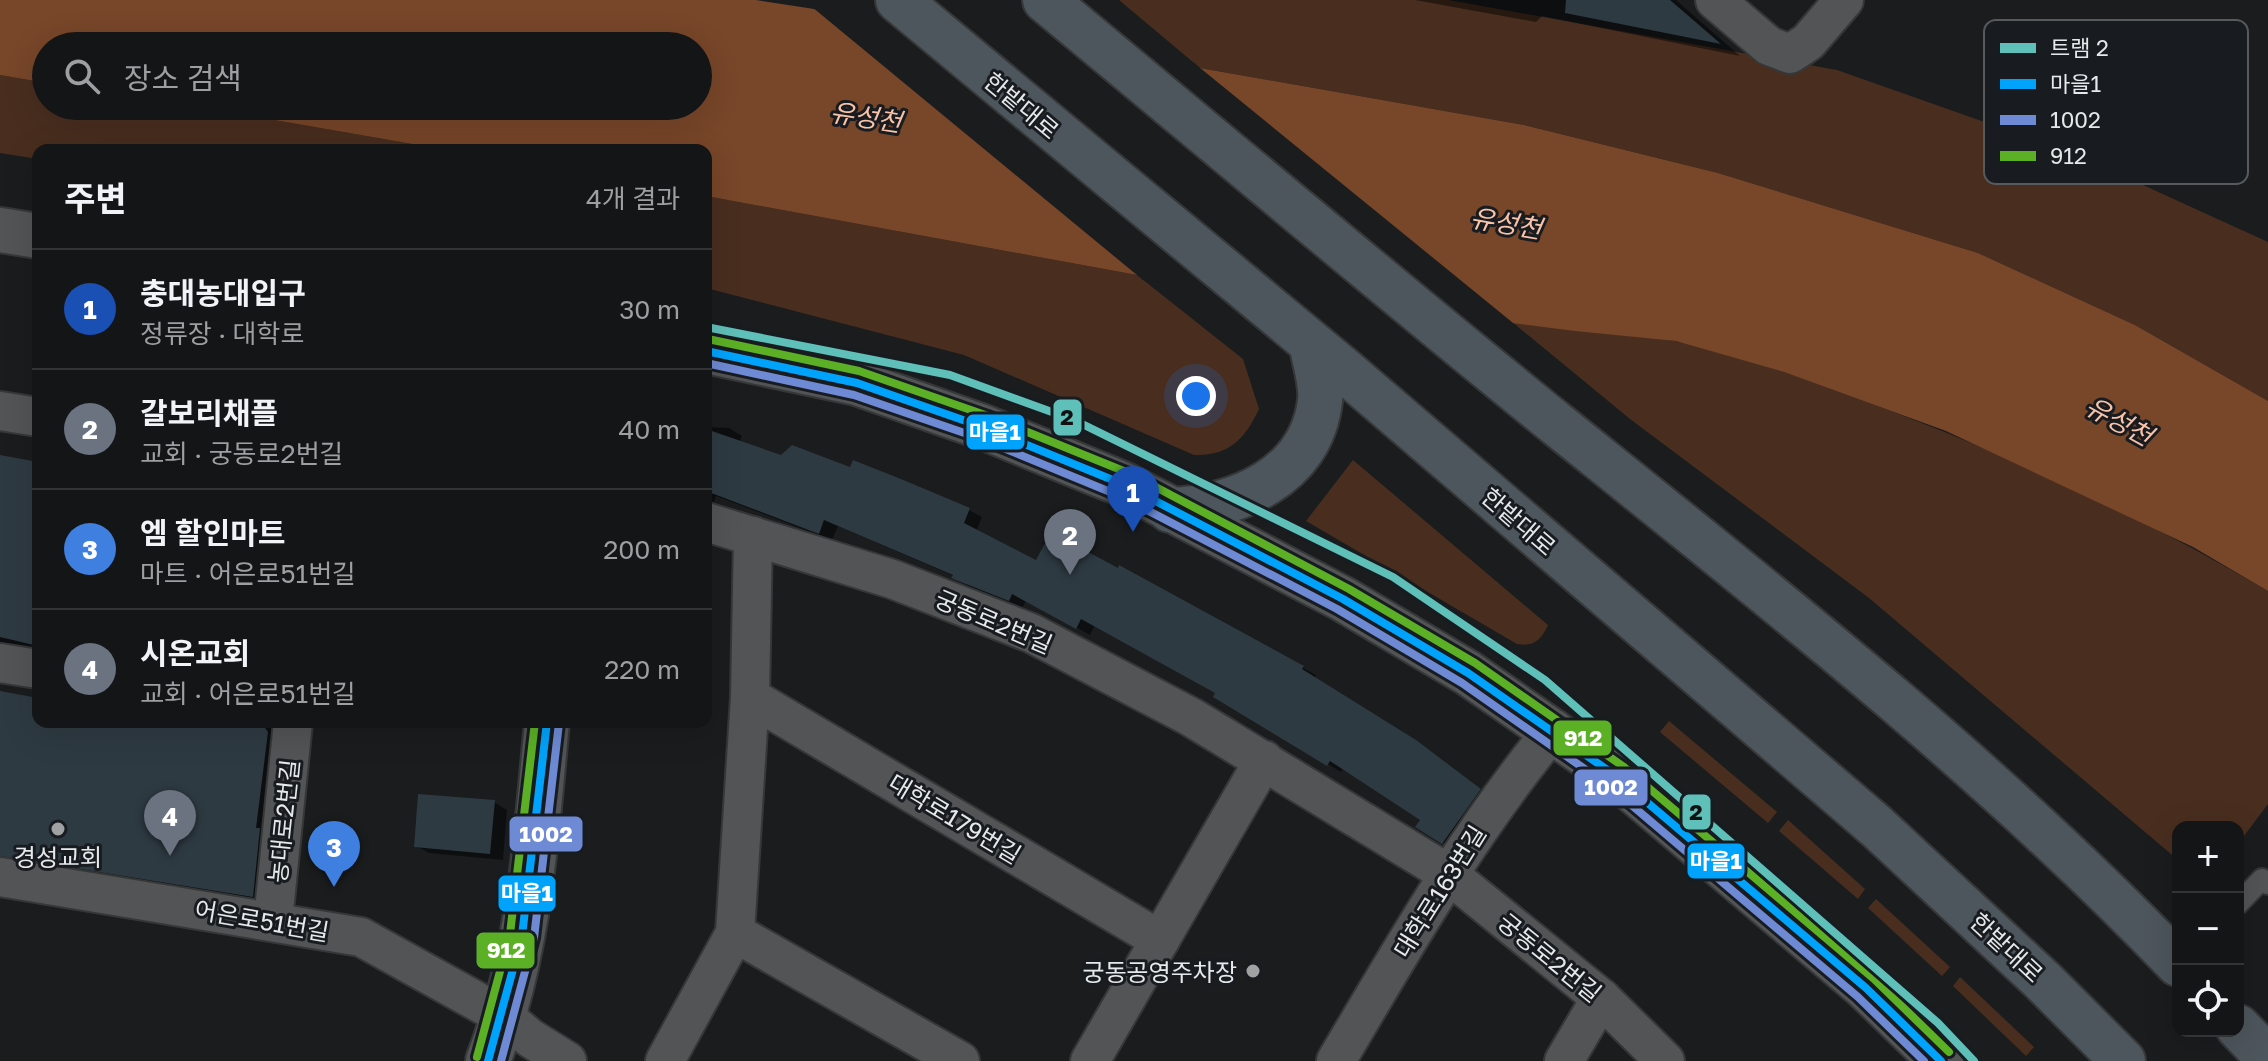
<!DOCTYPE html>
<html lang="ko">
<meta charset="utf-8">
<style>
:root{--surface:#141516;--page:#1d1e1f;--text:#f1f3f6;--muted:#9d9fa1;--line:#333435;--accent:#9fa1a3}
body{margin:0;font-family:"Golos Text","Noto Sans KR",sans-serif;background:var(--page);color:var(--text)}
.controls{position:absolute;right:24px;bottom:24px;display:grid;overflow:hidden;border-radius:16px;box-shadow:0 8px 32px #0002}
.controls button{width:72px;height:72px;display:grid;place-items:center;padding:0;border:0;border-bottom:2px solid var(--line);background:var(--surface);color:var(--text);font:40px sans-serif}
.you{position:absolute;left:1196px;top:396px;width:28px;height:28px;margin:-20px;border:6px solid #fff;border-radius:50%;background:#1a73e8;box-shadow:0 0 0 12px #1a73e833}
.badge{display:grid;place-items:center;width:52px;height:52px;border-radius:50%;background:var(--accent);color:#fff;font-size:26px;font-weight:700}
.pin{position:absolute;translate:-50% -66px;filter:drop-shadow(0 2px 4px #0008)}
.pin::after{content:'';position:absolute;top:42px;width:28px;height:24px;background:inherit;clip-path:polygon(0 0,100% 0,50% 100%)}
.list{margin:0;padding:0;list-style:none}
h2{display:flex;justify-content:space-between;align-items:center;height:104px;margin:0;padding:0 32px;font-size:34px}
h2 small{font-size:26px;font-weight:400;color:var(--muted)}
.list li{display:grid;grid-template-columns:52px 1fr auto;gap:24px;align-items:center;box-sizing:border-box;height:120px;padding:0 32px;border-top:2px solid var(--line)}
.list b{display:block;font-size:30px;white-space:nowrap}
.list p{margin:0;font-size:26px;white-space:nowrap;color:var(--muted)}
.list em{font-size:26px;font-style:normal;color:var(--muted)}
.icon{flex:none;width:44px;height:44px;fill:none;stroke:currentColor;stroke-width:2;stroke-linecap:round;stroke-linejoin:round}
.map{position:relative;flex:none;width:2268px;height:1061px;overflow:hidden}
.search{position:absolute;background:var(--surface);box-shadow:0 8px 32px #0002;left:32px;top:32px;width:680px;height:88px;display:flex;align-items:center;gap:20px;box-sizing:border-box;padding:0 28px;border-radius:44px;color:var(--muted);font-size:30px}
.panel{position:absolute;background:var(--surface);box-shadow:0 8px 32px #0002;left:32px;top:144px;width:680px;height:584px;border-radius:16px}
.map>svg:first-child{display:block}
</style>
<div class="map">
<svg width="2268" height="1061" viewBox="0 0 2268 1061">
<rect width="100%" height="100%" fill="#1a1c1e"/>
<g fill="#492e1f">
<path d="M1119 0H1449L1837 70 2075 154 2268 242V401L2135 325 1978 253 1718 173 1524 125 1200 68Z"/>
<path d="M0 75 46 83V106H193L447 150H38V159L0 153Z"/>
<path d="M706 196 1137 275 1243 359 1259 409C1245 439 1229 456 1194 455L964 355 706 288Z"/>
<path d="M1512 322C1566 330 1622 331 1675 341 1734 352 1793 375 1850 396 1995 448 2135 513 2268 591V804L2238 844V827H2178V860L1869 598 1630 419Z"/>
<path d="M1353 460 1548 625C1541 640 1534 647 1517 644L1306 521Z"/>
<path d="M1669 721 1777 812 1768 823 1660 732Z"/>
<path d="M1788 820 1865 889 1858 899 1779 831Z"/>
<path d="M1876 899 1950 967 1942 976 1868 908Z"/>
<path d="M1960 977 2034 1047 2026 1056 1953 986Z"/>
</g>
<path fill="#784629" d="M0 0H756L1200 68 1524 125 1718 173 1978 253 2135 325 2268 401V591L2193 547 1946 431 1784 372 1676 341 1575 331 1137 275 706 196V150H447L193 106H698V46H46V83L0 75Z"/>
<path fill="#1a1c1e" d="M806 2 1194 63 1518 327 1143 280Z"/>
<g fill="#0007">
<path d="M1415 0H1676L1740 56 1542 16 1536 22Z"/>
<path d="M706 427 729 428 742 436 739 443 781 458 969 510 982 517 976 532 1036 562 1118 571 1120 567 1316 675 1314 679 1430 751 1493 798 1457 850 1417 827 1423 819 1344 767 1341 772 1216 696 1218 693 1095 625 1090 635 1026 600 1023 607 967 585 954 576 838 526 832 540 716 496 714 502 706 499Z"/>
<path d="M0 458 38 462V649L0 642Z"/>
<path d="M0 693 38 701V722H268L281 741 267 903 0 861Z"/>
<path d="M494 802 507 810 503 860 429 853 416 846Z"/>
</g>
<g fill="#2e3a42">
<path d="M1566 0H1670L1721 44 1565 13Z"/>
<path d="M706 429 781 455 792 445 850 467 853 460 901 479 970 508 964 523 1036 560 1051 532 1118 568 1119 565 1304 666 1302 669 1416 740 1481 789 1442 844 1415 827 1420 820 1330 761 1327 766 1213 697 1215 693 1081 619 1076 629 1012 594 1009 601 951 578 953 575 824 520 819 534 706 491Z"/>
<path d="M0 455 38 462V646L0 637Z"/>
<path d="M0 691 38 698V722H261L268 732 256 828H260L253 897 0 856Z"/>
<path d="M418 794 495 800 490 854 414 847Z"/>
</g>
<g fill="none" stroke-linecap="round" stroke-linejoin="round">
<g stroke="#363738" stroke-width="24">
<path id="lane" d="M2238 904 2262 879 2268 884"/>
</g>
<g stroke="#363738" stroke-width="42">
<g id="street">
<path d="M1715 0 1769 46 1790 54 1808 42 1844 0"/>
<path d="M0 411 38 417"/>
<path d="M706 522 892 579 1031 633 1191 717 1447 873 1601 998 1665 1061"/>
<path d="M0 663 38 669"/>
<path d="M750 697 1160 940"/>
<path d="M0 877 361 937 505 1017 530 1038 567 1061"/>
<path d="M273 921 293 722"/>
<path d="M735 933 960 1061"/>
<path d="M665 1061 735 933 750 697 753 536"/>
<path d="M1090 1061 1264 760"/>
<path d="M1336 1061C1404 946 1469 832 1554 729"/>
<path d="M1564 1061 1601 998"/>
</g>
</g>
<g stroke="#363738" stroke-width="48">
<g id="secondary">
<path d="M0 230 38 236"/>
<path d="M706 351 857 383 983 427 1125 485 1343 599 1468 673 1616 776 1866 988 1941 1061"/>
<path d="M488 1061C530 952 536 837 547 722"/>
</g>
</g>
<g stroke="#363738" stroke-width="48">
<g id="primary">
<path d="M898 0 1344 370 1876 826 2043 981 2123 1061"/>
<path d="M1045 0C1216 142 1385 285 1558 425 1771 596 1988 767 2178 964"/>
<path d="M1170 510C1237 507 1311 477 1320 401 1322 385 1315 363 1312 347"/>
<path d="M2238 1027 2268 1058"/>
</g>
</g>
<use href="#lane" stroke="#525456" stroke-width="20"/>
<use href="#street" stroke="#525456" stroke-width="38"/>
<use href="#secondary" stroke="#525456" stroke-width="44"/>
<use href="#primary" stroke="#4d565c" stroke-width="44"/>
<g stroke="#181c20" stroke-width="14">
<g id="bus-1">
<path d="M706 351 857 383 983 427 1125 485 1343 599 1468 673 1616 776 1866 988 1941 1061"/>
<path d="M488 1061 522 936 547 722"/>
</g>
</g>
<g stroke="#181c20" stroke-width="14">
<g id="bus-2">
<path d="M706 363 854 395 979 438 1120 496 1337 609 1462 683 1609 786 1858 997 1924 1061"/>
<path d="M501 1061 534 938 559 723"/>
</g>
</g>
<g stroke="#181c20" stroke-width="14">
<g id="bus-3">
<path d="M708 339 859 371 988 416 1131 474 1349 589 1475 663 1624 767 1874 979 1949 1052"/>
<path d="M477 1057 510 934 535 722"/>
</g>
</g>
<use href="#bus-1" stroke="#00a3fb" stroke-width="8"/>
<use href="#bus-2" stroke="#6e8ad4" stroke-width="8"/>
<use href="#bus-3" stroke="#5bb025" stroke-width="8"/>
<g stroke="#181c20" stroke-width="14">
<path id="tram-1" d="M706 327 950 375 1074 420 1393 577 1545 680 1938 1023 1974 1061"/>
</g>
<use href="#tram-1" stroke="#5fc0b9" stroke-width="8"/>
</g>
<g fill="#9fa1a3" stroke="#181c20" stroke-width="3">
<circle cx="58" cy="829" r="8"/>
<circle cx="1253" cy="971" r="8"/>
</g>
<g text-anchor="middle" dominant-baseline="central" stroke-width="6" stroke-linejoin="round" paint-order="stroke">
<g font-size="24" fill="#e6e9eb" stroke="#181c20">
<text transform="translate(1022 105) rotate(40)">한밭대로</text>
<text transform="translate(1519 521) rotate(41)">한밭대로</text>
<text transform="translate(994 621) rotate(23)">궁동로2번길</text>
<text transform="translate(955 818) rotate(31)">대학로179번길</text>
<text transform="translate(283 821) rotate(-84)">농대로2번길</text>
<text transform="translate(1439 891) rotate(-58)">대학로163번길</text>
<text transform="translate(262 920) rotate(10)">어은로51번길</text>
<text transform="translate(2007 947) rotate(43)">한밭대로</text>
<text transform="translate(1550 957) rotate(39)">궁동로2번길</text>
</g>
<g font-size="24" fill="#e6e9eb" stroke="#181c20">
<text x="58" y="856">경성교회</text>
<text x="1237" y="971" text-anchor="end">궁동공영주차장</text>
</g>
<g font-size="26" font-style="italic" fill="#f8c3a8" stroke="#181c20">
<text transform="translate(866 117) rotate(9)">유성천</text>
<text transform="translate(1506 223) rotate(10)">유성천</text>
<text transform="translate(2119 421) rotate(29)">유성천</text>
</g>
</g>
<rect x="1984" y="20" width="264" height="164" rx="12" fill="#181c20" stroke="#565a5d" stroke-width="2"/>
<rect x="2000" y="43" width="36" height="10" fill="#5fc0b9"/>
<rect x="2000" y="79" width="36" height="10" fill="#00a3fb"/>
<rect x="2000" y="115" width="36" height="10" fill="#6e8ad4"/>
<rect x="2000" y="151" width="36" height="10" fill="#5bb025"/>
<g font-size="22" fill="#e6e9eb">
<text x="2050" y="56">트램 2</text>
<text x="2050" y="92">마을1</text>
<text x="2050" y="128">1002</text>
<text x="2050" y="164">912</text>
</g>
<g stroke="#181c20" stroke-width="3">
<rect x="1052" y="398" width="31" height="39" rx="8" fill="#5fc0b9"/>
<rect x="965" y="413" width="61" height="38" rx="8" fill="#00a3fb"/>
<rect x="1552" y="719" width="61" height="38" rx="8" fill="#5bb025"/>
<rect x="1573" y="768" width="76" height="39" rx="8" fill="#6e8ad4"/>
<rect x="1681" y="793" width="31" height="38" rx="8" fill="#5fc0b9"/>
<rect x="508" y="815" width="76" height="38" rx="8" fill="#6e8ad4"/>
<rect x="1686" y="842" width="60" height="38" rx="8" fill="#00a3fb"/>
<rect x="497" y="874" width="60" height="39" rx="8" fill="#00a3fb"/>
<rect x="475" y="931" width="61" height="39" rx="8" fill="#5bb025"/>
</g>
<g font-size="22" text-anchor="middle" font-weight="bold" fill="#fff">
<text x="995" y="440">마을1</text>
<text x="1583" y="746">912</text>
<text x="1611" y="795">1002</text>
<text x="546" y="842">1002</text>
<text x="1716" y="869">마을1</text>
<text x="527" y="901">마을1</text>
<text x="506" y="958">912</text>
</g>
<g font-size="22" text-anchor="middle" font-weight="bold" fill="#111">
<text x="1067" y="425">2</text>
<text x="1696" y="820">2</text>
</g>
</svg>
<div class="controls">
<button>+</button>
<button>−</button>
<button><svg class="icon" aria-label="locate" viewBox="0 0 24 24"><circle cx="12" cy="12" r="6"/><path d="M12 2v4M12 18v4M2 12h4M18 12h4"/></svg></button>
</div>
<div class="you"></div>
<div class="pin badge" style="left:1133px;top:532px;background:#1a4fb4">1</div>
<div class="pin badge" style="left:1070px;top:575px;background:#6b7280">2</div>
<div class="pin badge" style="left:334px;top:887px;background:#3f7fe0">3</div>
<div class="pin badge" style="left:170px;top:856px;background:#6b7280">4</div>
<div class="search"><svg class="icon" aria-label="search" viewBox="0 0 24 24"><circle cx="10" cy="10" r="6"/><path d="M15 15l6 6"/></svg>장소 검색</div>
<section class="panel">
<h2>주변<small>4개 결과</small></h2>
<ul class="list">
<li><span class="badge" style="background:#1a4fb4">1</span><div><b>충대농대입구</b><p>정류장 · 대학로</p></div><em>30 m</em></li>
<li><span class="badge" style="background:#6b7280">2</span><div><b>갈보리채플</b><p>교회 · 궁동로2번길</p></div><em>40 m</em></li>
<li><span class="badge" style="background:#3f7fe0">3</span><div><b>엠 할인마트</b><p>마트 · 어은로51번길</p></div><em>200 m</em></li>
<li><span class="badge" style="background:#6b7280">4</span><div><b>시온교회</b><p>교회 · 어은로51번길</p></div><em>220 m</em></li>
</ul>
</section>
</div>
